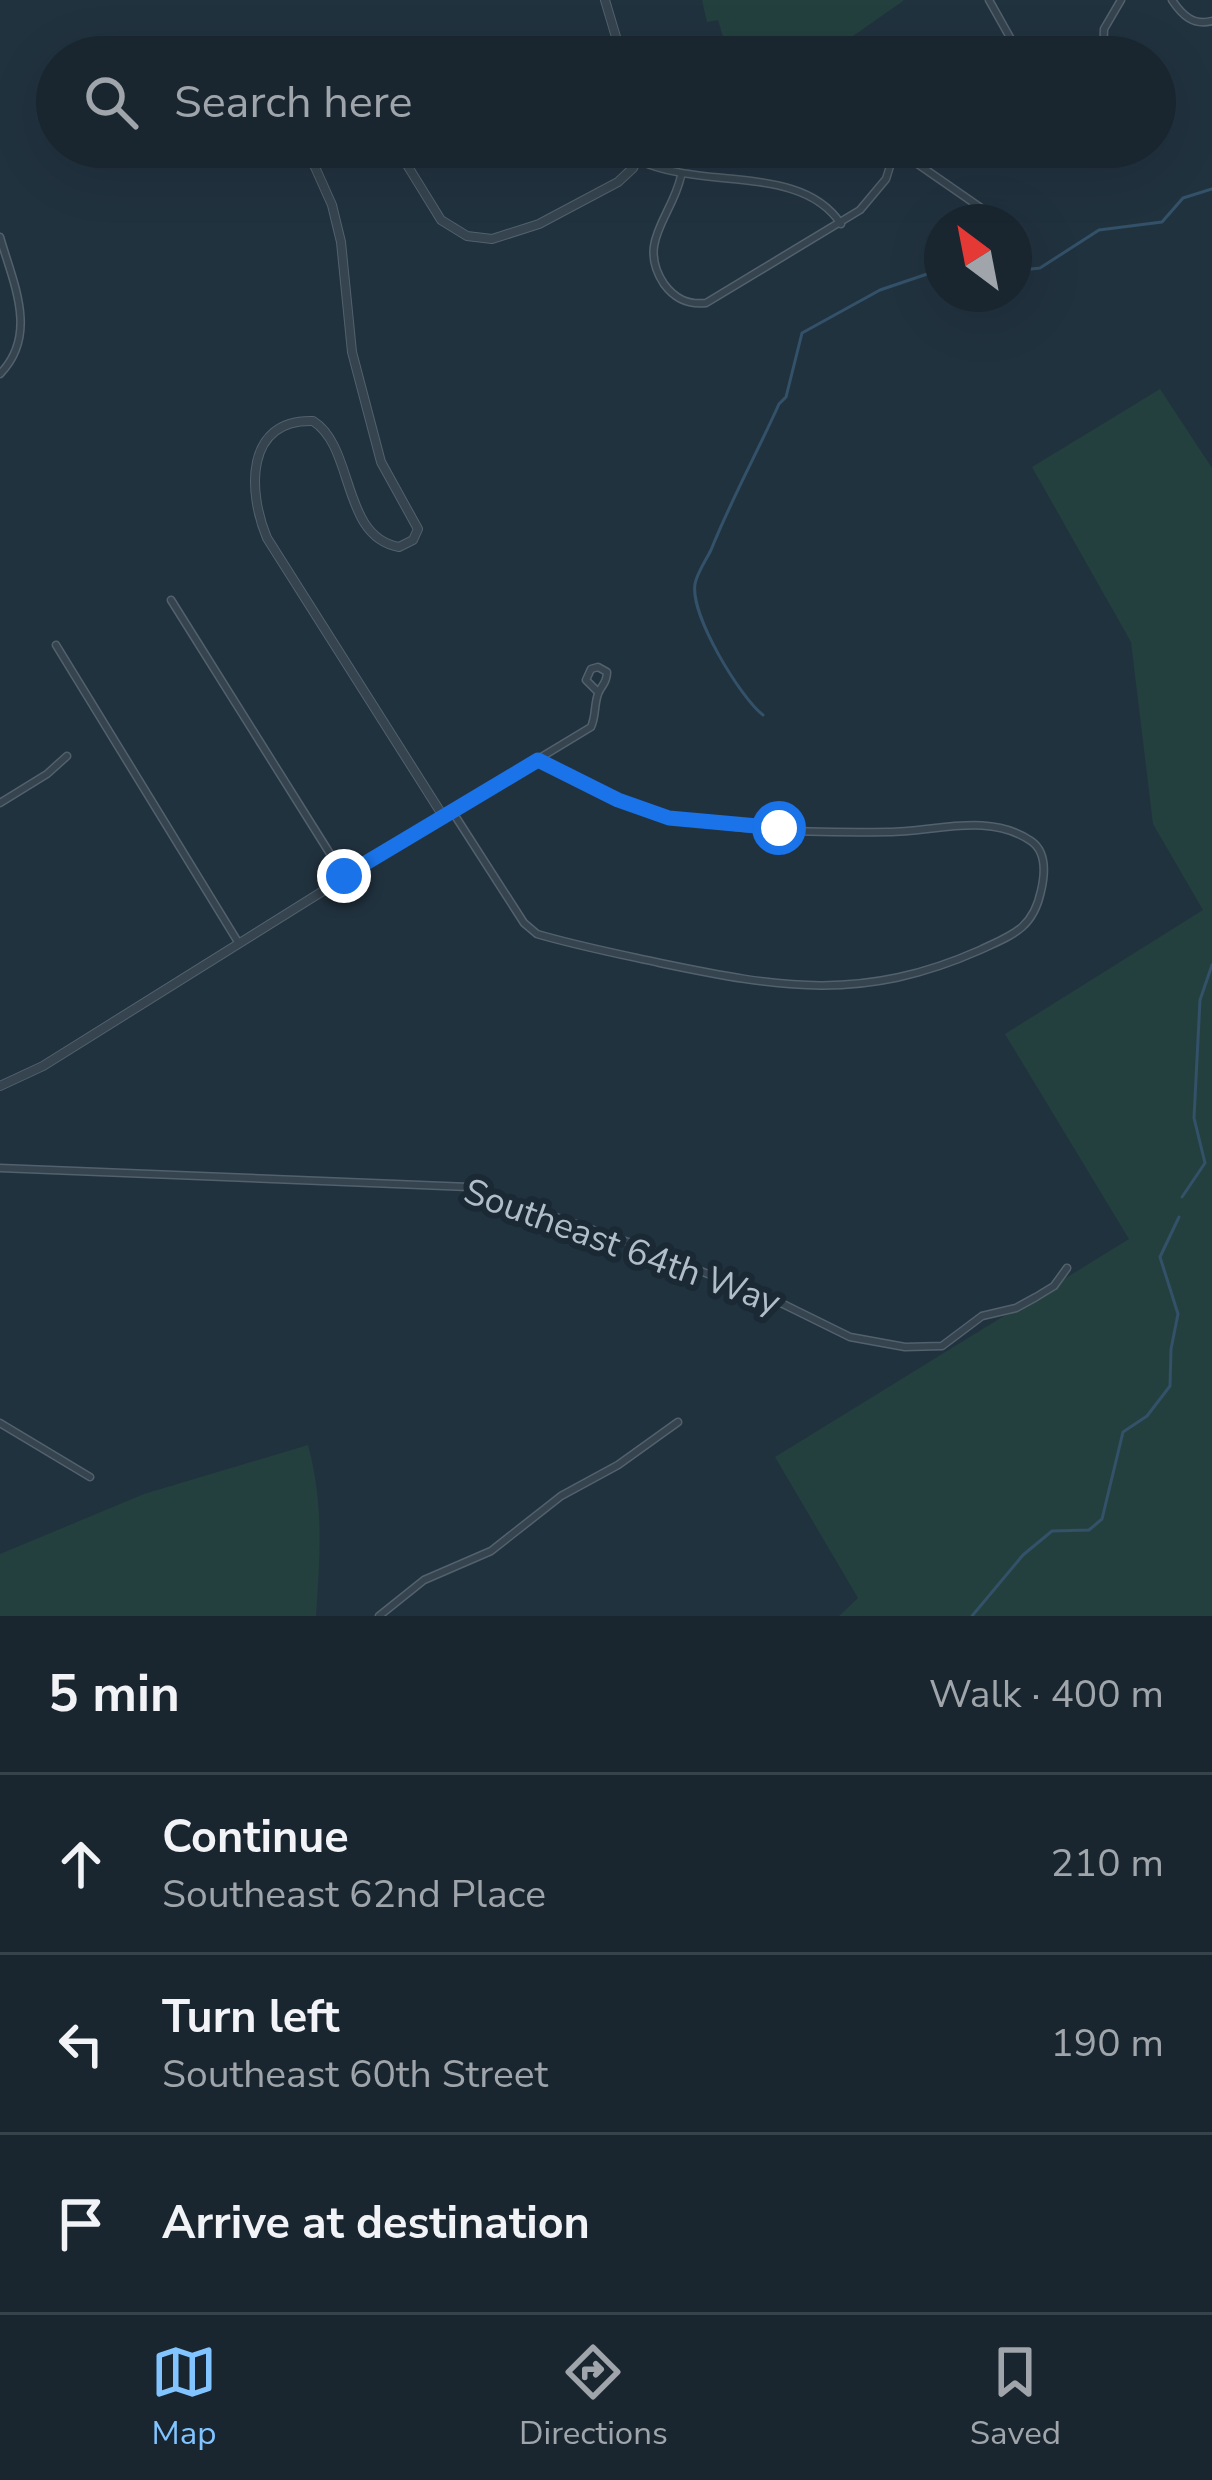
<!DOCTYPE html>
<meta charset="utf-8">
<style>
:root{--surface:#19262f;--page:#26323b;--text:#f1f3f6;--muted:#9fa5aa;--line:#37434b;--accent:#81c4ff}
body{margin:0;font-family:"Nunito Sans",sans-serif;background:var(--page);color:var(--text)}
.compass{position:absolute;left:924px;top:204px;width:108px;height:108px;border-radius:50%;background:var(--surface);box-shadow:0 12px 48px #0002;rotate:328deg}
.stop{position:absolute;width:36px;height:36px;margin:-27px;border:9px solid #1a73e8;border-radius:50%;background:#fff}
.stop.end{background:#1a73e8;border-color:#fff;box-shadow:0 3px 12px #0008}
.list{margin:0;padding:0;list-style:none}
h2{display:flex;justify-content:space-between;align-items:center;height:156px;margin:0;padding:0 48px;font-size:51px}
h2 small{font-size:39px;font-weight:400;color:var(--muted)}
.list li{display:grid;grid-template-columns:78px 1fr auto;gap:36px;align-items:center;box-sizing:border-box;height:180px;padding:0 48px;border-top:3px solid var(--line)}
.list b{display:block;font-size:45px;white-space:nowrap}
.list p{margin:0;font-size:39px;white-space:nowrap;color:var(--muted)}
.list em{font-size:39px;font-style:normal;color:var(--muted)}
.icon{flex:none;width:66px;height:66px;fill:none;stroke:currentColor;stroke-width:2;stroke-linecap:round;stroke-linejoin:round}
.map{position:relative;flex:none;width:1212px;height:1616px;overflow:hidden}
.search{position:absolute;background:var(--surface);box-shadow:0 12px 48px #0002;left:36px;right:36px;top:36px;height:132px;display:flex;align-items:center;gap:30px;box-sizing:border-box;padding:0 42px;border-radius:66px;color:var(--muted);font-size:45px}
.sheet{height:696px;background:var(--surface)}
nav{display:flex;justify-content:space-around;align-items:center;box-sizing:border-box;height:168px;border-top:3px solid var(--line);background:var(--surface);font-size:33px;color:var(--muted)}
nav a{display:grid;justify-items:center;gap:6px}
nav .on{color:var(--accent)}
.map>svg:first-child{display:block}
</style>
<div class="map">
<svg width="1212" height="1616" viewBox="0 0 1212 1616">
<rect width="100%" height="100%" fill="#21323f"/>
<g fill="#23403f">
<path d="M702 0H903V1L823 57H729L718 20 707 22Z"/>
<path d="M1160 389 1212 468V1616H839L858 1598 775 1457 1129 1239 1005 1034 1203 910 1153 824 1131 642 1032 467Z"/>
<path d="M308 1445C324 1504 320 1556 316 1616H0V1554L144 1494Z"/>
</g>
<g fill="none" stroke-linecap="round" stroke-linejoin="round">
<g stroke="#335168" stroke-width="3">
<path d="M1014 271 1040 268 1099 230 1162 222 1183 198 1212 189"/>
<path d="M763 715C740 697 690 615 695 584 697 573 706 560 711 550 731 500 757 453 779 404L786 397 802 333 880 290 942 269"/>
<path d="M1182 1197 1205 1163 1194 1118 1200 1000 1212 965"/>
<path d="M972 1616 1023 1555 1052 1531 1089 1530 1102 1519 1123 1432 1147 1416 1170 1386 1171 1349 1178 1314 1160 1257 1179 1217"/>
</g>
<g stroke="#53616d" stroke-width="9">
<g id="minor">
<path d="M989 0 1021 57"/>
<path d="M1172 0C1182 15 1193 26 1212 21"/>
<path d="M1103 57 1104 29 1121 0"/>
<path d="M896 149 984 210"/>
<path d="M638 160C703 191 801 163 841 224"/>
<path d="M1102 161 1125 147"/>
<path d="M681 176C672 217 636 242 664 284 675 299 688 305 706 303L860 210 886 179 896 147"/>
<path d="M0 237C13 283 39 334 0 374"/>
<path d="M171 600 344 876"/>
<path d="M56 645 238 942"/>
<path d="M0 803 47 774 67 756"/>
<path d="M452 811 524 923 537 934C578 946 619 954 660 963 780 988 863 1002 980 950 1012 935 1033 929 1041 891 1045 874 1047 852 1031 841 989 812 934 832 888 832 823 833 753 831 689 821 634 813 588 783 538 761"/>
<path d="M452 811 591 727C596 716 594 705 598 694 601 685 607 684 607 672L598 667 591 669 586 680 598 692"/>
<path d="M0 1168 469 1187 628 1242 783 1304 850 1337 905 1347 942 1346 982 1316 1016 1308 1036 1297 1054 1286 1067 1268"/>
<path d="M0 1423 90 1477"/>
<path d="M379 1616 424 1580 491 1551 561 1496 618 1465 678 1422"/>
</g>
</g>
<g stroke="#53616d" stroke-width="10">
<g id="tertiary">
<path d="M605 0 622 57"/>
<path d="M396 147 441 220 467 236 492 239 539 224 618 182 633 168 643 147"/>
<path d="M0 1086 43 1066 443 816 267 538C248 493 244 419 313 421 355 447 341 537 399 547L413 540 418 529 381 462 352 352 341 242 332 205 306 147"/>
</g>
</g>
<use href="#minor" stroke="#35444f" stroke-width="6"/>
<use href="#tertiary" stroke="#35444f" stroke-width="8"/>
</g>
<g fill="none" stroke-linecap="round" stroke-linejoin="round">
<path stroke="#1a73e8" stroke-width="15" d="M344 876 538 760 618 800 669 818 779 828"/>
</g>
<g text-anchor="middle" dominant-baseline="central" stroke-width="12" stroke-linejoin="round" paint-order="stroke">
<g font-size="36" fill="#b1beca" stroke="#1a2934">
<text transform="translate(622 1247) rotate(20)">Southeast 64th Way</text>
</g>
</g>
</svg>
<svg class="compass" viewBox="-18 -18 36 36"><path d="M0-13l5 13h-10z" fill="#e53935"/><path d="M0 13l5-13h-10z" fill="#9fa5aa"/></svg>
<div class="stop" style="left:779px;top:828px"></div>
<div class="stop end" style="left:344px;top:876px"></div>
<div class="search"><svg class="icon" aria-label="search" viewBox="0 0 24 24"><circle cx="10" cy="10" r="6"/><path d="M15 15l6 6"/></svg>Search here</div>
</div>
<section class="sheet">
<h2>5 min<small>Walk · 400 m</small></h2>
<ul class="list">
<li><svg class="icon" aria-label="ahead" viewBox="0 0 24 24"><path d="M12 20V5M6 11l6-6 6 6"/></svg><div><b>Continue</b><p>Southeast 62nd Place</p></div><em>210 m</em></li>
<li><svg class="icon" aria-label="left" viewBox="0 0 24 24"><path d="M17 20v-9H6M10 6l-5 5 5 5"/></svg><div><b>Turn left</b><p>Southeast 60th Street</p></div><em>190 m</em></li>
<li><svg class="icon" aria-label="arrive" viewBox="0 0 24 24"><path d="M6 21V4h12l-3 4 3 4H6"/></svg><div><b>Arrive at destination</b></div></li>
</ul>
</section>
<nav>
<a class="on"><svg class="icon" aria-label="map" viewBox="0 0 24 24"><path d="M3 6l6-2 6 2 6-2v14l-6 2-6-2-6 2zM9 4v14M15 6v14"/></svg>Map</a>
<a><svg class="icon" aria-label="directions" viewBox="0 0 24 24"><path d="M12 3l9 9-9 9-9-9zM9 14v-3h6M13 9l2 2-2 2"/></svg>Directions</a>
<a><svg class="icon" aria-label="saved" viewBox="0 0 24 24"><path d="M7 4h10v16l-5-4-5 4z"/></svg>Saved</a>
</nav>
